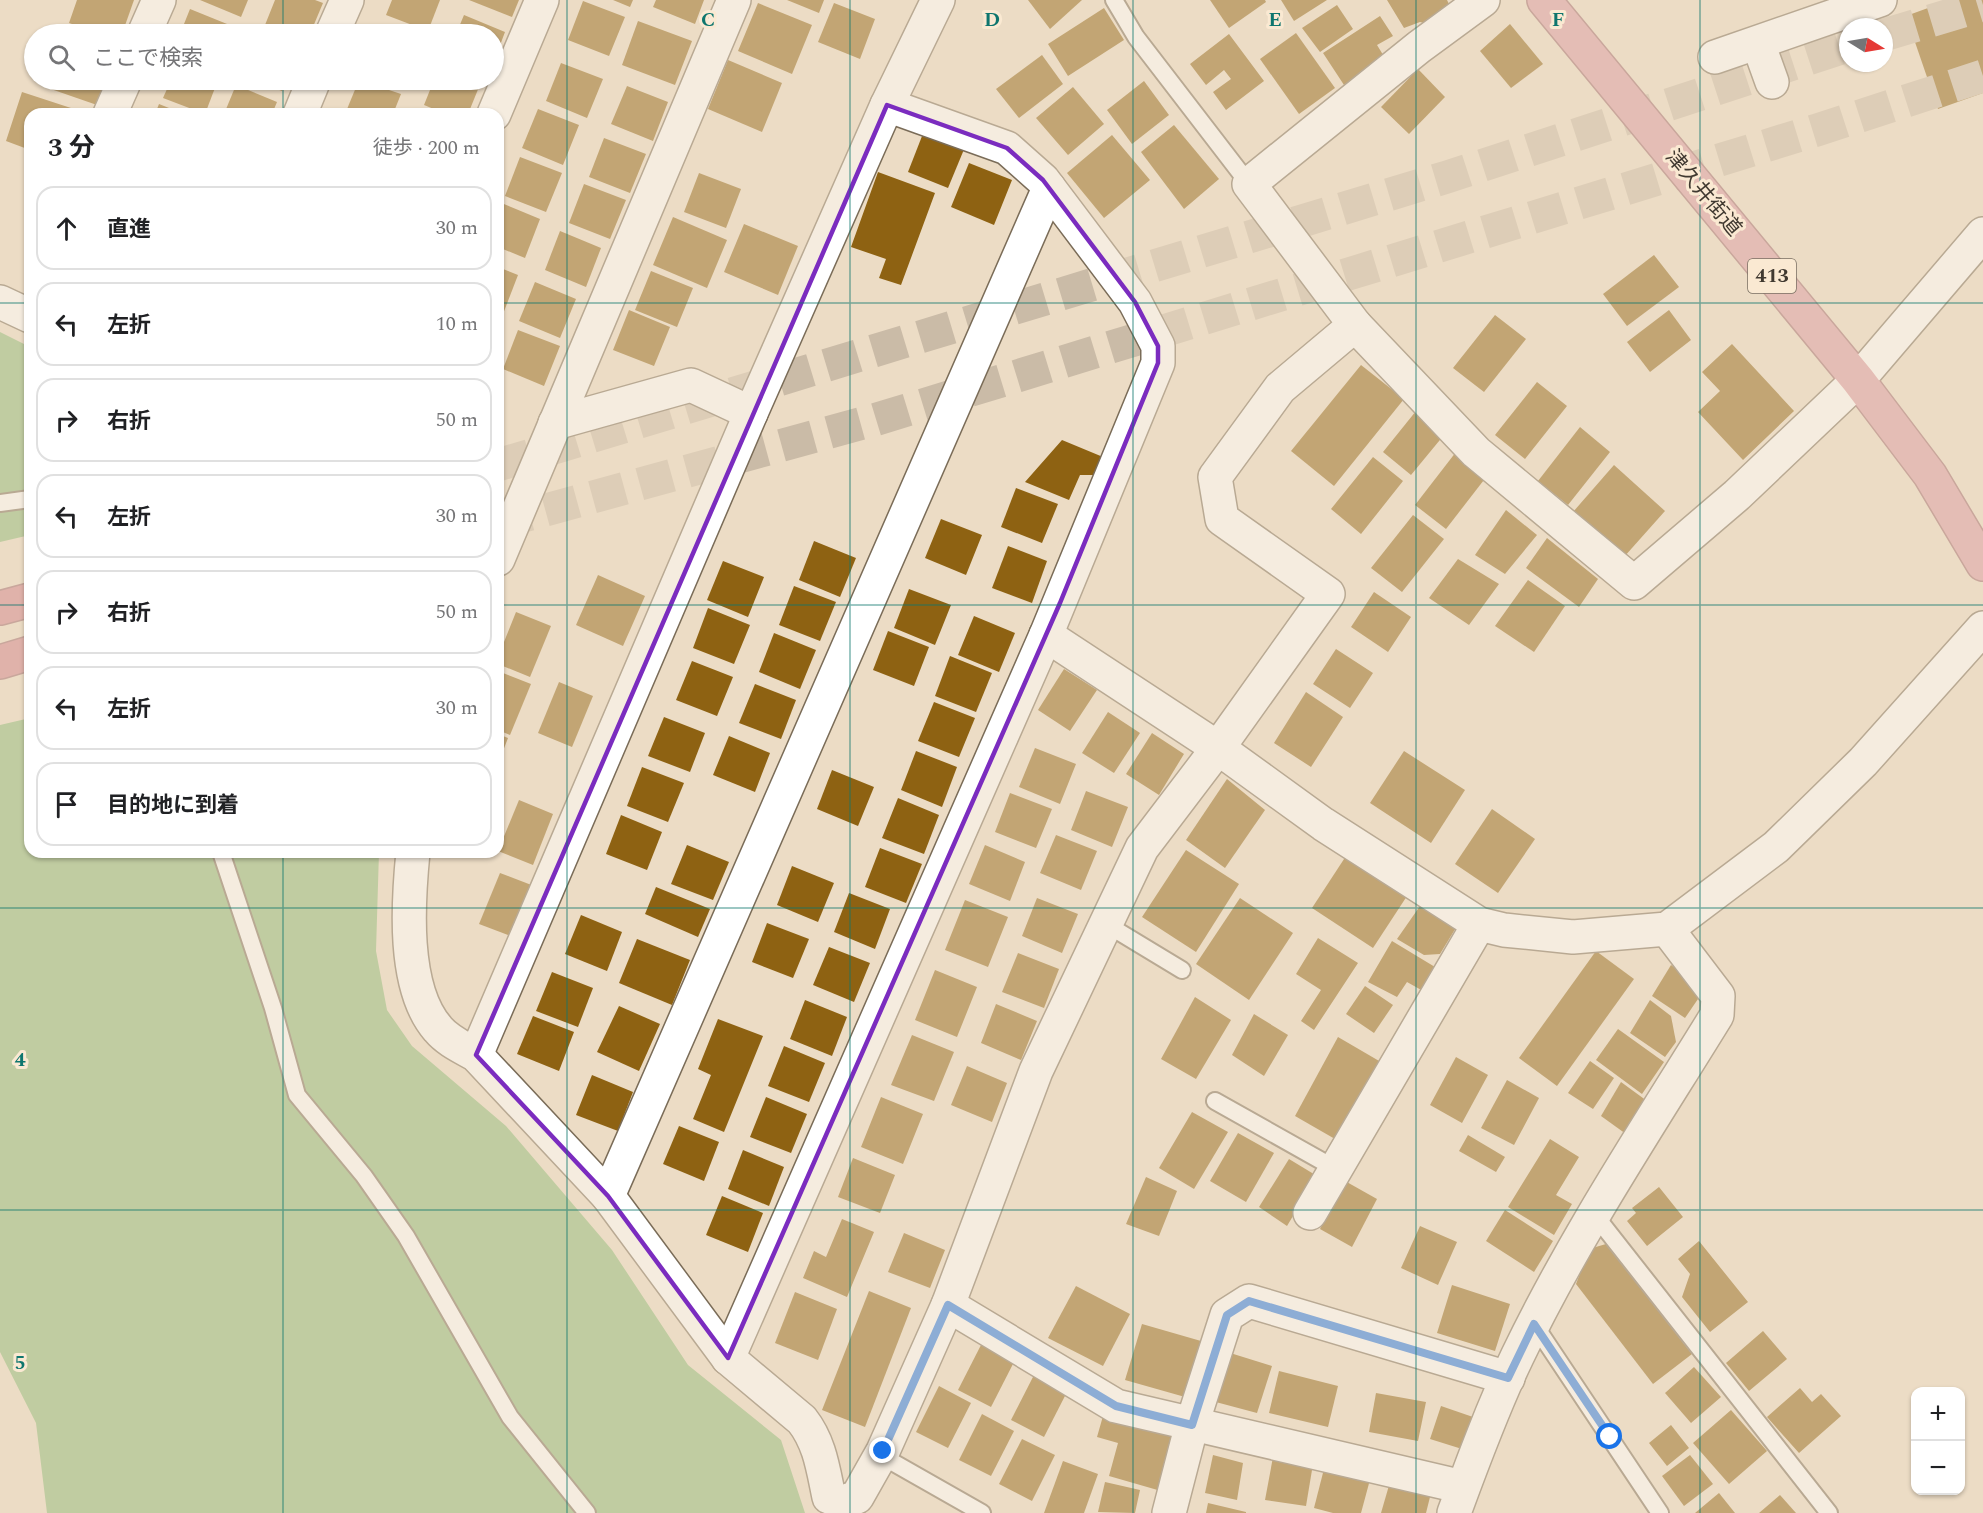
<!DOCTYPE html>
<html lang="ja">
<meta charset="utf-8">
<style>
:root{--surface:#fff;--page:#f2f2f2;--text:#202124;--muted:#757577;--line:#e0e0e0}
body{margin:0;font-family:Spectral,"Noto Sans JP",serif;background:var(--page);color:var(--text)}
.controls{position:absolute;right:18px;bottom:18px;display:grid;overflow:hidden;border-radius:12px;box-shadow:0 2px 4px #0004}
.controls button{width:54px;height:54px;display:grid;place-items:center;padding:0;border:0;border-bottom:2px solid var(--line);background:var(--surface);color:var(--text);font:30px sans-serif}
.compass{position:absolute;left:1839px;top:18px;width:54px;height:54px;border-radius:50%;background:var(--surface);box-shadow:0 2px 4px #0004;rotate:101deg}
.stop{position:absolute;width:18px;height:18px;margin:-14px;border:4px solid #1a73e8;border-radius:50%;background:#fff}
.stop.end{background:#1a73e8;border-color:#fff;box-shadow:0 2px 6px #0008}
.list{margin:0;padding:0;list-style:none}
h2{display:flex;justify-content:space-between;align-items:center;height:78px;margin:0;padding:0 24px;font-size:26px}
h2 small{font-size:20px;font-weight:400;color:var(--muted)}
.list li{display:grid;grid-template-columns:39px 1fr auto;gap:18px;align-items:center;box-sizing:border-box;height:84px;margin:0 12px 12px;padding:0 12px;border:2px solid var(--line);border-radius:18px}
.list b{display:block;font-size:22px;white-space:nowrap}
.list em{font-size:20px;font-style:normal;color:var(--muted)}
.icon{flex:none;width:33px;height:33px;fill:none;stroke:currentColor;stroke-width:2;stroke-linecap:round;stroke-linejoin:round}
.map{position:relative;flex:none;width:1983px;height:1513px;overflow:hidden}
.search{position:absolute;background:var(--surface);box-shadow:0 2px 4px #0004;left:24px;top:24px;width:480px;height:66px;display:flex;align-items:center;gap:15px;box-sizing:border-box;padding:0 21px;border-radius:33px;color:var(--muted);font-size:22px}
.panel{position:absolute;background:var(--surface);box-shadow:0 2px 4px #0004;left:24px;top:108px;width:480px;height:750px;border-radius:18px}
.map>svg:first-child{display:block}
</style>
<div class="map">
<svg width="1983" height="1513" viewBox="0 0 1983 1513">
<rect width="100%" height="100%" fill="#ecdcc5"/>
<g fill="#8ab976">
<path d="M0 332 30 347V535L0 542Z"/>
<path d="M30 718V852H379L376 951 387 1010 412 1046 506 1126 612 1250 688 1365 781 1440 805 1513H47L36 1423 0 1352V725Z"/>
</g>
<g fill="#8e6212">
<path d="M77 0H134L122 34H102L69 23Z"/>
<path d="M200 0H248L241 17Z"/>
<path d="M275 0H315L323 3 310 34H288L265 25Z"/>
<path d="M392 0H440L428 31 386 15Z"/>
<path d="M469 0H519L512 17Z"/>
<path d="M613 0H633L630 7Z"/>
<path d="M656 0H704L695 24 653 7Z"/>
<path d="M787 0H824L819 13Z"/>
<path d="M1028 0H1082L1050 29Z"/>
<path d="M1210 0H1265L1266 2 1229 28Z"/>
<path d="M1281 0H1327L1294 21Z"/>
<path d="M1387 0H1447L1452 10 1424 23 1420 22 1404 28Z"/>
<path d="M1950 0H1983V93L1938 109 1906 16Z"/>
<path d="M583 1 625 17 609 56 568 40Z"/>
<path d="M758 3 812 25 792 74 738 51Z"/>
<path d="M834 3 875 19 860 59 818 42Z"/>
<path d="M1337 5 1353 29 1320 52 1302 28Z"/>
<path d="M1104 8 1124 40 1068 76 1048 44Z"/>
<path d="M190 9 232 26 228 34H180Z"/>
<path d="M464 15 505 32 494 61V34H456Z"/>
<path d="M1380 16 1393 36 1377 45 1385 58 1344 85 1323 53Z"/>
<path d="M638 21 692 41 675 85 622 65Z"/>
<path d="M1510 24 1543 64 1511 88 1480 51Z"/>
<path d="M1296 33 1335 88 1299 114 1260 59Z"/>
<path d="M1229 34 1264 81 1226 110 1213 92 1231 79 1224 70 1206 85 1190 64Z"/>
<path d="M1042 55 1063 84 1019 118 996 89Z"/>
<path d="M728 60 782 83 762 132 708 109Z"/>
<path d="M561 63 603 79 587 118 546 101Z"/>
<path d="M1418 69 1445 97 1409 134 1381 107Z"/>
<path d="M48 80H105L97 105 45 87Z"/>
<path d="M171 80H218L205 114 163 98Z"/>
<path d="M252 80H286L282 91Z"/>
<path d="M359 80 401 94 393 114H345Z"/>
<path d="M389 80H407L405 86Z"/>
<path d="M434 80H473L481 82 468 114H446L424 105Z"/>
<path d="M1144 81 1169 115 1132 144 1107 110Z"/>
<path d="M236 85 277 102 272 114H224Z"/>
<path d="M627 86 668 102 653 141 611 124Z"/>
<path d="M1073 87 1104 124 1068 155 1036 118Z"/>
<path d="M22 92 74 109 73 114H30V150L6 141Z"/>
<path d="M159 104 184 114H155Z"/>
<path d="M538 109 579 125 563 165 522 148Z"/>
<path d="M1174 125 1219 179 1184 209 1141 152Z"/>
<path d="M924 131 965 147 948 188 908 172Z"/>
<path d="M1112 135 1150 180 1104 218 1067 173Z"/>
<path d="M604 138 646 154 630 193 589 177Z"/>
<path d="M520 157 562 173 546 212 505 196Z"/>
<path d="M969 163 1012 180 994 225 951 207Z"/>
<path d="M878 172 935 193 901 285 879 278 886 259 851 247Z"/>
<path d="M699 173 741 189 726 228 684 212Z"/>
<path d="M584 184 626 200 610 239 569 223Z"/>
<path d="M499 202 540 219 525 258 498 247Z"/>
<path d="M673 217 727 240 707 288 653 265Z"/>
<path d="M744 224 798 246 778 295 724 272Z"/>
<path d="M560 231 601 248 586 287 545 270Z"/>
<path d="M1654 255 1679 287 1627 326 1603 294Z"/>
<path d="M498 267 518 275 503 314 498 312Z"/>
<path d="M651 271 693 288 677 327 635 310Z"/>
<path d="M535 282 576 299 560 338 519 321Z"/>
<path d="M629 310 670 327 654 366 613 350Z"/>
<path d="M1669 310 1691 340 1650 372 1627 342Z"/>
<path d="M1495 315 1526 339 1484 392 1453 368Z"/>
<path d="M518 330 560 346 544 386 503 369Z"/>
<path d="M1732 344 1794 411 1743 460 1698 412 1720 391 1702 372Z"/>
<path d="M1361 365 1404 399 1334 486 1291 451Z"/>
<path d="M1537 382 1567 406 1525 459 1495 435Z"/>
<path d="M1416 411 1444 435 1411 475 1383 452Z"/>
<path d="M1580 427 1610 452 1568 505 1538 481Z"/>
<path d="M1062 440 1103 457 1095 475H1080L1069 500 1025 482Z"/>
<path d="M1456 452 1487 476 1446 529 1415 505Z"/>
<path d="M1373 457 1403 481 1361 534 1331 509Z"/>
<path d="M1614 465 1665 511 1624 557 1573 512Z"/>
<path d="M1016 488 1058 504 1042 543 1001 527Z"/>
<path d="M1506 510 1537 535 1505 574 1475 555Z"/>
<path d="M1413 515 1444 539 1402 592 1371 568Z"/>
<path d="M941 519 982 535 966 575 925 558Z"/>
<path d="M1547 538 1598 579 1579 607 1526 568Z"/>
<path d="M814 541 856 558 840 597 799 580Z"/>
<path d="M1008 546 1047 561 1032 603 992 588Z"/>
<path d="M1458 559 1499 584 1469 625 1429 598Z"/>
<path d="M723 561 764 577 748 617 707 600Z"/>
<path d="M598 575 645 596 623 646 576 625Z"/>
<path d="M1528 580 1565 606 1534 652 1495 626Z"/>
<path d="M794 586 836 602 820 641 779 625Z"/>
<path d="M909 589 951 605 935 645 894 628Z"/>
<path d="M1374 592 1411 617 1388 652 1351 627Z"/>
<path d="M708 608 750 625 734 664 693 648Z"/>
<path d="M516 612 551 626 530 677 498 664V657Z"/>
<path d="M974 616 1015 633 999 672 958 655Z"/>
<path d="M888 631 929 647 914 686 873 670Z"/>
<path d="M774 633 816 650 800 689 759 672Z"/>
<path d="M1336 649 1373 673 1350 708 1313 684Z"/>
<path d="M950 656 992 673 976 712 935 696Z"/>
<path d="M692 661 733 677 717 716 676 700Z"/>
<path d="M1064 669 1097 690 1070 731 1038 710Z"/>
<path d="M498 671 531 684 510 735 498 730Z"/>
<path d="M559 682 593 696 572 747 538 733Z"/>
<path d="M755 684 796 700 781 739 739 723Z"/>
<path d="M1306 692 1343 717 1311 767 1274 743Z"/>
<path d="M934 702 975 718 959 757 918 741Z"/>
<path d="M1108 712 1140 733 1114 773 1082 753Z"/>
<path d="M664 717 705 733 690 772 648 756Z"/>
<path d="M1152 733 1184 754 1159 795 1126 774Z"/>
<path d="M498 734 508 738 498 764Z"/>
<path d="M729 736 770 753 755 792 713 775Z"/>
<path d="M1035 748 1076 764 1060 804 1019 787Z"/>
<path d="M916 751 957 767 942 807 901 790Z"/>
<path d="M1404 751 1465 790 1431 843 1370 803Z"/>
<path d="M642 767 684 783 668 822 627 806Z"/>
<path d="M832 770 874 787 858 826 817 809Z"/>
<path d="M1227 779 1265 810 1225 868 1186 840Z"/>
<path d="M1086 791 1128 807 1112 847 1071 830Z"/>
<path d="M1010 793 1052 809 1036 848 995 832Z"/>
<path d="M898 798 939 815 924 854 882 838Z"/>
<path d="M519 800 553 814 533 865 498 851Z"/>
<path d="M1492 809 1535 839 1498 893 1455 864Z"/>
<path d="M621 815 662 832 647 870 606 854Z"/>
<path d="M1056 835 1097 851 1081 890 1040 873Z"/>
<path d="M687 845 729 862 713 900 671 884Z"/>
<path d="M985 845 1025 862 1010 901 969 884Z"/>
<path d="M880 848 922 864 906 903 865 887Z"/>
<path d="M1186 850 1239 884 1196 952 1142 917Z"/>
<path d="M1346 856 1407 896 1373 948 1312 908Z"/>
<path d="M792 866 834 883 818 922 777 905Z"/>
<path d="M500 873 534 886 513 937 479 924Z"/>
<path d="M656 887 710 909 698 937 645 914Z"/>
<path d="M849 893 890 909 875 949 834 932Z"/>
<path d="M1037 898 1078 914 1062 953 1022 936Z"/>
<path d="M1240 898 1293 933 1249 1000 1196 964Z"/>
<path d="M965 900 1008 917 988 967 945 950Z"/>
<path d="M1420 906 1457 926 1440 954 1424 955 1397 939Z"/>
<path d="M581 915 622 932 607 971 565 954Z"/>
<path d="M767 923 809 939 793 978 752 962Z"/>
<path d="M1318 938 1358 963 1314 1030 1301 1021 1321 990 1296 974Z"/>
<path d="M637 939 690 960 672 1005 619 983Z"/>
<path d="M1392 941 1435 967 1423 991 1407 982 1397 997 1368 982Z"/>
<path d="M829 947 870 963 854 1002 813 985Z"/>
<path d="M1596 951 1634 979 1557 1086 1519 1058Z"/>
<path d="M1018 953 1059 969 1044 1008 1002 992Z"/>
<path d="M1671 965 1686 976 1698 999 1685 1018 1652 996Z"/>
<path d="M935 970 977 987 957 1037 915 1020Z"/>
<path d="M552 972 593 988 578 1027 536 1011Z"/>
<path d="M1365 986 1393 1005 1374 1033 1346 1014Z"/>
<path d="M1195 997 1231 1020 1196 1079 1161 1059Z"/>
<path d="M805 1000 847 1017 832 1056 790 1039Z"/>
<path d="M1650 1000 1671 1016 1676 1042 1665 1057 1630 1033Z"/>
<path d="M996 1004 1037 1021 1021 1060 981 1043Z"/>
<path d="M619 1006 660 1024 639 1071 597 1052Z"/>
<path d="M1254 1014 1288 1035 1264 1076 1232 1055Z"/>
<path d="M533 1016 574 1032 559 1071 517 1054Z"/>
<path d="M718 1019 763 1036 724 1132 693 1119 711 1075 698 1069Z"/>
<path d="M1618 1029 1664 1062 1642 1094 1596 1060Z"/>
<path d="M912 1035 954 1052 934 1101 891 1085Z"/>
<path d="M1338 1037 1386 1065 1335 1139 1295 1116Z"/>
<path d="M784 1046 825 1063 809 1102 768 1086Z"/>
<path d="M1456 1057 1488 1075 1462 1123 1430 1105Z"/>
<path d="M1590 1061 1614 1078 1593 1109 1568 1093Z"/>
<path d="M967 1066 1007 1083 992 1122 951 1105Z"/>
<path d="M592 1075 633 1092 618 1131 576 1115Z"/>
<path d="M1507 1080 1539 1098 1514 1145 1481 1128Z"/>
<path d="M1621 1082 1647 1101 1626 1134 1601 1116Z"/>
<path d="M766 1097 807 1114 791 1153 750 1137Z"/>
<path d="M881 1097 923 1114 903 1164 861 1147Z"/>
<path d="M1192 1112 1228 1132 1194 1189 1159 1168Z"/>
<path d="M679 1126 719 1142 704 1181 663 1164Z"/>
<path d="M1238 1133 1274 1153 1246 1202 1210 1181Z"/>
<path d="M1468 1135 1505 1157 1496 1172 1459 1151Z"/>
<path d="M1550 1139 1579 1157 1556 1195 1572 1204 1554 1235 1508 1207Z"/>
<path d="M743 1150 784 1167 769 1206 728 1189Z"/>
<path d="M853 1158 895 1175 880 1213 838 1197Z"/>
<path d="M1289 1159 1317 1176 1287 1226 1259 1207Z"/>
<path d="M1146 1177 1177 1191 1159 1236 1126 1224Z"/>
<path d="M1345 1181 1377 1199 1352 1247 1320 1229Z"/>
<path d="M1659 1187 1683 1217 1647 1246 1627 1221 1636 1213 1632 1208Z"/>
<path d="M722 1196 763 1213 748 1252 706 1235Z"/>
<path d="M1505 1210 1553 1241 1534 1272 1486 1241Z"/>
<path d="M842 1219 874 1232 847 1297 803 1278 814 1251 826 1257Z"/>
<path d="M1420 1226 1457 1242 1438 1285 1401 1268Z"/>
<path d="M904 1233 945 1250 930 1288 888 1272Z"/>
<path d="M1699 1241 1748 1302 1710 1332 1682 1297 1690 1274 1678 1259Z"/>
<path d="M1606 1244 1692 1354 1653 1384 1576 1284 1589 1249Z"/>
<path d="M1452 1285 1510 1304 1495 1351 1437 1333Z"/>
<path d="M1076 1286 1130 1314 1103 1366 1048 1338Z"/>
<path d="M869 1291 911 1308 865 1427 822 1410Z"/>
<path d="M795 1292 837 1309 818 1360 775 1343Z"/>
<path d="M1142 1324 1201 1341 1185 1397 1125 1380Z"/>
<path d="M1763 1331 1787 1359 1749 1391 1726 1363Z"/>
<path d="M981 1345 1014 1362 991 1407 958 1390Z"/>
<path d="M1227 1352 1272 1366 1257 1413 1212 1401Z"/>
<path d="M1694 1367 1721 1397 1691 1423 1665 1393Z"/>
<path d="M1279 1371 1338 1386 1328 1427 1269 1413Z"/>
<path d="M1034 1375 1067 1392 1044 1437 1011 1420Z"/>
<path d="M939 1386 971 1403 948 1448 916 1432Z"/>
<path d="M1800 1388 1812 1402 1821 1394 1841 1416 1799 1453 1767 1417Z"/>
<path d="M1376 1393 1426 1402 1418 1441 1369 1432Z"/>
<path d="M1441 1406 1473 1417 1462 1449 1430 1439Z"/>
<path d="M1731 1410 1767 1451 1729 1484 1693 1443Z"/>
<path d="M982 1414 1014 1431 991 1476 959 1460Z"/>
<path d="M1103 1416 1176 1437 1161 1491 1109 1476 1118 1443 1097 1437Z"/>
<path d="M1671 1425 1689 1448 1667 1466 1649 1443Z"/>
<path d="M1022 1439 1055 1455 1032 1501 999 1484Z"/>
<path d="M1213 1455 1243 1463 1237 1500 1205 1493Z"/>
<path d="M1690 1455 1713 1484 1684 1506 1662 1476Z"/>
<path d="M1273 1457 1313 1464 1306 1506 1265 1500Z"/>
<path d="M1063 1461 1098 1474 1084 1513H1044Z"/>
<path d="M1325 1465 1371 1476 1361 1513H1333L1314 1508Z"/>
<path d="M1105 1482 1140 1490 1135 1513 1098 1512Z"/>
<path d="M1390 1482 1431 1493 1426 1513H1381Z"/>
<path d="M1719 1493 1735 1513H1695Z"/>
<path d="M1780 1495 1796 1513H1759Z"/>
<path d="M1208 1503 1246 1512V1513H1206Z"/>
</g>
<g fill="none" stroke-linecap="round" stroke-linejoin="round">
<g stroke="#cabba7" stroke-width="33" stroke-dasharray="33 16" stroke-linecap="butt">
<path d="M1884 35 1983 5"/>
<path d="M498 465 1447 177 1848 46"/>
<path d="M498 523 874 420 1817 130 1983 76"/>
</g>
<g stroke="#7a6c58" stroke-width="20">
<g id="service">
<path d="M1114 0 1136 37 1249 184"/>
<path d="M0 503 30 499"/>
<path d="M221 852 273 1008 297 1095 364 1176 406 1236 510 1417 587 1513"/>
<path d="M1106 924 1182 970"/>
<path d="M1215 1101 1336 1169"/>
<path d="M1594 1214 1829 1513"/>
<path d="M1534 1324 1660 1513"/>
<path d="M880 1455 982 1513"/>
</g>
</g>
<g stroke="#7a6c58" stroke-width="36">
<g id="minor">
<path d="M144 34 159 0"/>
<path d="M332 34 347 0"/>
<path d="M1758 43 1772 82"/>
<path d="M1715 57 1880 0"/>
<path d="M110 114 125 80"/>
<path d="M300 114 314 80"/>
<path d="M494 114 542 0"/>
<path d="M0 302 30 316"/>
<path d="M1355 325 1476 452 1634 583 1737 495 1858 380 1983 234"/>
<path d="M555 423 691 385 751 413"/>
<path d="M498 559 734 0"/>
<path d="M1046 635 1218 748 1323 824 1479 924 1504 930 1573 937 1667 929 1776 847 1863 762 1983 628"/>
<path d="M413 852C408 902 402 988 438 1029 448 1041 462 1047 476 1055L608 1196 728 1358 802 1420C820 1443 823 1469 829 1497L843 1502 857 1497 883 1451 948 1305 1036 1071 1142 848 1218 748 1328 594 1222 519 1215 477 1280 388 1355 325 1249 184 1419 47 1483 0"/>
<path d="M476 1055 751 413 887 105 938 0"/>
<path d="M608 1196 1049 188"/>
<path d="M1310 1213 1479 924"/>
<path d="M948 1305 1116 1406 1463 1487"/>
<path d="M728 1358 1046 635 1158 363V346L1135 302 1043 180 1007 148 887 105"/>
<path d="M1169 1513 1192 1424 1227 1315 1249 1301 1508 1378"/>
<path d="M1454 1513C1473 1461 1493 1407 1517 1357 1574 1238 1648 1127 1717 1015L1718 996 1667 929"/>
</g>
</g>
<g stroke="#9e666b" stroke-width="36">
<path id="trunk" d="M1544 0 1858 380 1930 475 1983 564"/>
</g>
<g stroke="#9e666b" stroke-width="36">
<g id="motorway">
<path d="M0 608 30 600"/>
<path d="M0 662 30 653"/>
</g>
</g>
<use href="#service" stroke="#fff" stroke-width="16"/>
<use href="#minor" stroke="#fff" stroke-width="33"/>
<use href="#trunk" stroke="#da98a2" stroke-width="33"/>
<use href="#motorway" stroke="#d07f8b" stroke-width="33"/>
</g>
<g fill="none" stroke-linecap="round" stroke-linejoin="round">
<path stroke="#1a73e8" stroke-width="8" d="M883 1451 948 1305 1116 1406 1192 1425 1227 1315 1249 1301 1508 1378 1534 1324 1610 1437"/>
</g>
<path d="M0 0H1983V1513H0ZM887 105 1007 148 1043 180 1135 302 1158 346V363L1060 603 728 1358 608 1196 476 1055Z" fill="#ecdcc5" fill-opacity=".55" fill-rule="evenodd"/>
<path fill="none" stroke="#7b2cbf" stroke-width="4.5" stroke-linejoin="round" d="M887 105 1007 148 1043 180 1135 302 1158 346V363L1060 603 728 1358 608 1196 476 1055Z"/>
<path fill="none" stroke="#0f766e" stroke-width="1.5" stroke-opacity="0.55" d="M283 0V34M567 0V1513M850 0V1513M1133 0V1513M1416 0V1513M1700 0V1513M283 80V114M0 303H30M498 303H1983M0 605H30M498 605H1983M283 852V1513M0 908H1983M0 1210H1983"/>
<g text-anchor="middle" dominant-baseline="central" stroke-width="6" stroke-linejoin="round" paint-order="stroke">
<rect fill="#fae9d2" stroke="#786e61" stroke-width="1.5" x="1748" y="259" width="48" height="34" rx="4.5"/>
<g font-size="20" font-weight="bold" fill="#403930">
<text x="1772" y="276">413</text>
</g>
<g font-size="21" fill="#403930" stroke="#fae9d2">
<text transform="translate(1703 193) rotate(50)">津久井街道</text>
</g>
</g>
<g font-size="20" text-anchor="middle" font-weight="bold" fill="#0f766e" stroke="#fae9d2" stroke-width="6" stroke-linejoin="round" paint-order="stroke">
<text x="708" y="26">C</text>
<text x="992" y="26">D</text>
<text x="1275" y="26">E</text>
<text x="1558" y="26">F</text>
<text x="20" y="1066">4</text>
<text x="20" y="1369">5</text>
</g>
</svg>
<div class="controls">
<button>+</button>
<button>−</button>
</div>
<svg class="compass" viewBox="-18 -18 36 36"><path d="M0-13l5 13h-10z" fill="#e53935"/><path d="M0 13l5-13h-10z" fill="#757577"/></svg>
<div class="stop" style="left:1610px;top:1437px"></div>
<div class="stop end" style="left:883px;top:1451px"></div>
<div class="search"><svg class="icon" aria-label="search" viewBox="0 0 24 24"><circle cx="10" cy="10" r="6"/><path d="M15 15l6 6"/></svg>ここで検索</div>
<section class="panel">
<h2>3 分<small>徒歩 · 200 m</small></h2>
<ul class="list">
<li><svg class="icon" aria-label="ahead" viewBox="0 0 24 24"><path d="M12 20V5M6 11l6-6 6 6"/></svg><div><b>直進</b></div><em>30 m</em></li>
<li><svg class="icon" aria-label="left" viewBox="0 0 24 24"><path d="M17 20v-9H6M10 6l-5 5 5 5"/></svg><div><b>左折</b></div><em>10 m</em></li>
<li><svg class="icon" aria-label="right" viewBox="0 0 24 24"><path d="M7 20v-9h11M14 6l5 5-5 5"/></svg><div><b>右折</b></div><em>50 m</em></li>
<li><svg class="icon" aria-label="left" viewBox="0 0 24 24"><path d="M17 20v-9H6M10 6l-5 5 5 5"/></svg><div><b>左折</b></div><em>30 m</em></li>
<li><svg class="icon" aria-label="right" viewBox="0 0 24 24"><path d="M7 20v-9h11M14 6l5 5-5 5"/></svg><div><b>右折</b></div><em>50 m</em></li>
<li><svg class="icon" aria-label="left" viewBox="0 0 24 24"><path d="M17 20v-9H6M10 6l-5 5 5 5"/></svg><div><b>左折</b></div><em>30 m</em></li>
<li><svg class="icon" aria-label="arrive" viewBox="0 0 24 24"><path d="M6 21V4h12l-3 4 3 4H6"/></svg><div><b>目的地に到着</b></div></li>
</ul>
</section>
</div>
